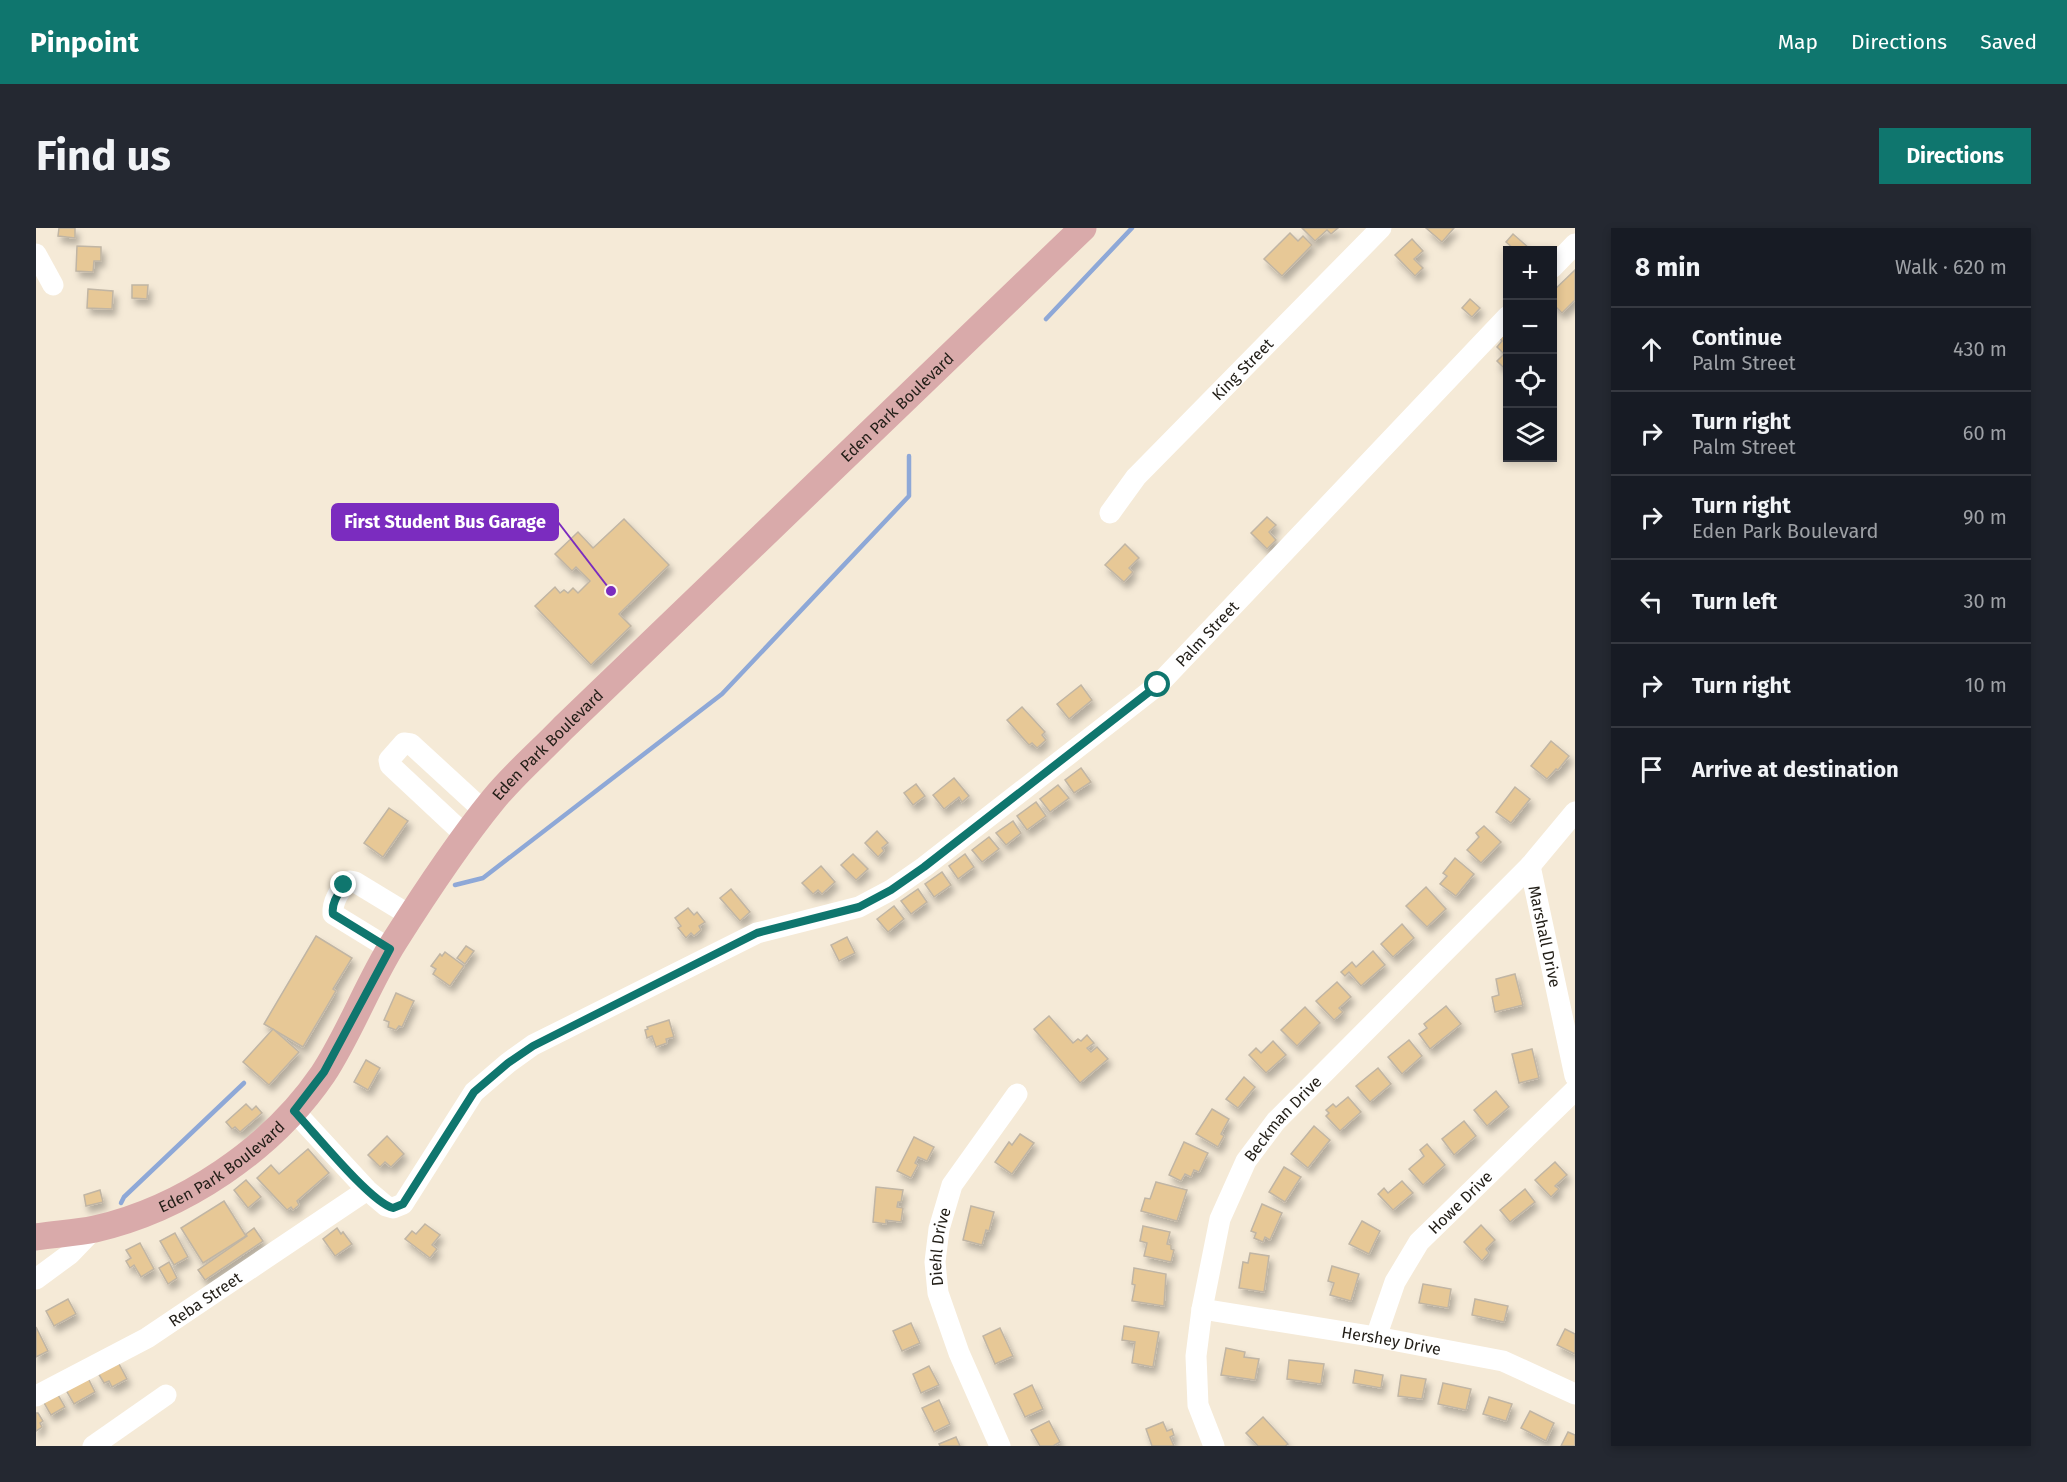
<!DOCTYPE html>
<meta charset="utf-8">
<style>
:root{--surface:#171b24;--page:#242831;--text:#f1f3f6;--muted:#9ea1a6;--line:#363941;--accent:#0f766e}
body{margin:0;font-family:"Fira Sans",sans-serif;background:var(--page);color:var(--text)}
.controls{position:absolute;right:18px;top:18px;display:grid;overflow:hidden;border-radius:0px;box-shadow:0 3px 9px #0003}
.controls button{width:54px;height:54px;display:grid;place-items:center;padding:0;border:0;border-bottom:2px solid var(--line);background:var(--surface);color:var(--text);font:30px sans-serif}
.stop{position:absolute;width:18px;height:18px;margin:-14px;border:4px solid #0f766e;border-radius:50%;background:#fff}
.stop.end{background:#0f766e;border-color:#fff;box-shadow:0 2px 6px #0008}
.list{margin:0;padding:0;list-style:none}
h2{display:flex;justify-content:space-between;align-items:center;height:78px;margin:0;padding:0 24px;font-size:26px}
h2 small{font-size:20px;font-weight:400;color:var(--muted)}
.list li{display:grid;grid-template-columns:39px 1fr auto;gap:18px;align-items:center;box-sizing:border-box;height:84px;padding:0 24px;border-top:2px solid var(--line)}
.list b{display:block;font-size:22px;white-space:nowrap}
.list p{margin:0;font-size:20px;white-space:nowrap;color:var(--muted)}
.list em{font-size:20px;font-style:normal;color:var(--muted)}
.icon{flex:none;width:33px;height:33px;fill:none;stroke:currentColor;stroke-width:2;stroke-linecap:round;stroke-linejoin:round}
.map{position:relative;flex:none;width:1539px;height:1218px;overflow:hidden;border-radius:0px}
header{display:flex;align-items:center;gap:36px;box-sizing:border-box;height:84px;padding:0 30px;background:var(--accent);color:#fff}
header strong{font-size:28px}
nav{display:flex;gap:33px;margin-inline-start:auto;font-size:21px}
.intro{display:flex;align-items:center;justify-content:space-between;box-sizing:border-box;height:144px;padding:0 36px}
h1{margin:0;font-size:42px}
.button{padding:15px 27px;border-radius:0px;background:var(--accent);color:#fff;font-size:21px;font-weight:700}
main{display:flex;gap:36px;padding:0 36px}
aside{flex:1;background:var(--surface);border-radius:0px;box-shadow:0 3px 9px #0003}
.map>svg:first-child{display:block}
</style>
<header>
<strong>Pinpoint</strong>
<nav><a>Map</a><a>Directions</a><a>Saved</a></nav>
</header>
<div class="intro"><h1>Find us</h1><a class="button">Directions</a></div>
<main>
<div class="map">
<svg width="1539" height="1218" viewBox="0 0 1539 1218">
<defs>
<filter id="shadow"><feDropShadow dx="3.5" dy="6" stdDeviation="3" flood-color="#0004"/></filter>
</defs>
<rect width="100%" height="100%" fill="#f5ead7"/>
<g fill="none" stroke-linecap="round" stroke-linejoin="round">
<g stroke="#8ea8d7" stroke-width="4.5">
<path d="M1010 91 1096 0"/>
<path d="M419 657 447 650 686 466 873 268V228"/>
<path d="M85 975 88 969 208 855"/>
</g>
</g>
<g fill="#e7c896" stroke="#c0b5a4" stroke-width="1.5" filter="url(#shadow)">
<path d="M23 0H39V10L22 8Z"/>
<path d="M1266 0H1302L1295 6 1291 2 1279 13Z"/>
<path d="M1390 0H1418L1406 14Z"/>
<path d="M1254 5 1262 13 1267 8 1276 17 1246 48 1228 31Z"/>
<path d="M1477 6 1493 20 1491 22H1479L1470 14Z"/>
<path d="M1376 11 1387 23 1378 31 1387 40 1379 48 1359 27Z"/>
<path d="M41 18 65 19V33H58L57 44 40 43Z"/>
<path d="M1539 42V72L1526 85 1516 75V64Z"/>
<path d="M96 57H112L111 71 96 70Z"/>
<path d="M52 61 77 63 76 81 51 80Z"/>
<path d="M1434 71 1444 80 1436 89 1426 80Z"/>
<path d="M1468 104 1471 108 1472 135 1467 139 1461 133 1468 126 1461 119 1466 113 1463 109Z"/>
<path d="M1231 289 1240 297 1233 304 1240 312 1231 321 1215 305Z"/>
<path d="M588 291 633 337 583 386 595 398 555 437 499 378 519 359 524 365 528 362 532 365 537 360 542 365 554 353 540 339 536 343 519 326 542 304 557 320Z"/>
<path d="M1089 316 1103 330 1093 340 1097 344 1088 354 1069 337Z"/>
<path d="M1045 457 1056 472 1033 491 1021 476Z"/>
<path d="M986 479 1009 504 1006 507 1010 512 1001 520 996 515 993 517 971 492Z"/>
<path d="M1515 513 1533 528 1522 542 1520 541 1511 551 1495 538Z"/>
<path d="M1045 540 1055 554 1038 565 1029 552Z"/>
<path d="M918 550 933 568 926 574 923 569 908 581 897 567Z"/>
<path d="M880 556 889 568 877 577 868 565Z"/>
<path d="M1022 557 1033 570 1014 584 1004 571Z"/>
<path d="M1479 559 1494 571 1475 595 1460 584Z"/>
<path d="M1000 574 1010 588 991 602 981 588Z"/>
<path d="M353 580 372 593 347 629 328 615Z"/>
<path d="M977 593 985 605 970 617 960 605Z"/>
<path d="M1448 598 1465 614 1445 635 1431 622 1443 609 1440 605Z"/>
<path d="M841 603 852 615 846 620 848 623 842 629 829 615Z"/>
<path d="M953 609 963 621 946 634 936 622Z"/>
<path d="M817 626 832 641 820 652 805 637Z"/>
<path d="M929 626 938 639 922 651 913 638Z"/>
<path d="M1419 630 1438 646 1420 668 1404 656 1411 648 1407 645Z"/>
<path d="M785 638 799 654 786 666 782 662 777 666 766 655Z"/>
<path d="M906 644 915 657 898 669 889 656Z"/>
<path d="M1390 659 1410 681 1391 699 1370 678Z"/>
<path d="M695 661 714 684 704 693 684 670Z"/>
<path d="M882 661 891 674 875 686 865 673Z"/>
<path d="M858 678 868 691 852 704 841 691Z"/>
<path d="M652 680 658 687 661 684 669 694 663 698 665 702 658 708 655 705 650 710 642 700 645 698 639 690Z"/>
<path d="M1366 696 1378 710 1357 729 1345 716Z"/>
<path d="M280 708 316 730 297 761 300 763 267 819 228 796Z"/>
<path d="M811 709 819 725 803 733 795 717Z"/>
<path d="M430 718 438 723 429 736 421 730Z"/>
<path d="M1337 723 1349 737 1325 758 1313 744 1309 748 1305 744 1316 734 1320 739Z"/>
<path d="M409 724 428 738 414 758 397 746 400 741 395 738 404 726 406 728Z"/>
<path d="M1479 746 1487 777 1459 784 1456 769 1463 767 1460 751Z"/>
<path d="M1301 754 1315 769 1303 780 1307 784 1298 792 1280 773Z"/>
<path d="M360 765 378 773 366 799 363 798 360 802 352 799 353 794 348 792Z"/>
<path d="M1410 778 1425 796 1394 821 1383 806 1391 800 1388 796Z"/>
<path d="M1269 779 1284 795 1261 818 1245 802Z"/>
<path d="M1013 788 1037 815 1042 811 1045 813 1051 807 1058 815 1051 820 1055 824 1061 819 1072 831 1044 855 998 801Z"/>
<path d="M633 792 638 809 630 811 631 815 620 819 616 808 611 810 609 802 612 801 611 799Z"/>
<path d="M237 801 263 824 233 857 207 834Z"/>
<path d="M1373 812 1386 828 1366 846 1352 829Z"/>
<path d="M1237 813 1250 827 1230 845 1213 827 1220 820 1225 825Z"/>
<path d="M1496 821 1503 850 1483 855 1476 826Z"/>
<path d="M330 832 344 840 332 862 318 854Z"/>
<path d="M1342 840 1355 856 1334 874 1320 858Z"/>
<path d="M1208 849 1219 859 1202 880 1190 871Z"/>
<path d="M1460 863 1473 879 1451 898 1438 882Z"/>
<path d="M1312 869 1325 884 1304 903 1290 888 1293 885 1290 882 1297 876 1300 879Z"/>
<path d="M210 876 216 882 220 878 226 885 204 904 199 899 196 901 190 894Z"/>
<path d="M1176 881 1193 891 1185 906 1188 908 1182 919 1160 906Z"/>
<path d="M1428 893 1440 908 1418 927 1406 911Z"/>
<path d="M1278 898 1294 912 1272 940 1255 926Z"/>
<path d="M984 906 998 915 976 946 959 934 973 914 976 917Z"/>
<path d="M351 908 368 926 355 939 349 934 344 939 332 927Z"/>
<path d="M878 909 898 919 891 933 882 929 879 935 882 937 875 950 861 943Z"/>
<path d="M1148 914 1172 925 1163 944 1158 942 1155 949 1149 946 1145 953 1133 947Z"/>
<path d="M1391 916 1409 937 1387 957 1373 941 1388 928 1384 922Z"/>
<path d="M272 921 293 945 261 973 263 977 257 982 255 979 251 982 221 950 235 937 243 946Z"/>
<path d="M1519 934 1531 947 1519 958 1523 961 1515 969 1499 952Z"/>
<path d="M1248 939 1265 949 1249 974 1233 964Z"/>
<path d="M210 952 225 969 212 980 198 962Z"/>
<path d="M1366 953 1377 965 1357 982 1342 966 1348 960 1352 965Z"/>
<path d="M1120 954 1151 962 1141 993 1105 983 1109 970 1114 971Z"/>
<path d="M840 959 867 962 865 974H862L861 979 867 980 865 994 850 992V996L837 994Z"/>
<path d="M1489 961 1499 974 1474 994 1464 982Z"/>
<path d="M64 962 67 974 50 978 48 967Z"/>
<path d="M188 973 210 1008 167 1035 145 1000Z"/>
<path d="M1226 976 1246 985 1234 1012 1229 1009 1227 1014 1218 1010 1220 1005 1215 1003Z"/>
<path d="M935 978 958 984 953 1003 950 1002 946 1017 927 1012Z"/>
<path d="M1326 993 1344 1003 1333 1026 1313 1016Z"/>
<path d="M389 996 404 1007 396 1017 401 1021 394 1030 369 1011 376 1003 380 1006Z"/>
<path d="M1445 997 1459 1012 1450 1021 1453 1025 1446 1033 1428 1014Z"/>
<path d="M1107 998 1134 1004 1131 1016 1135 1017V1021L1138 1022 1135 1034 1108 1028 1111 1015 1104 1013Z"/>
<path d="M218 1000 227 1013 169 1052 162 1042 211 1008 210 1006Z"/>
<path d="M301 1000 305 1006 307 1004 316 1016 299 1028 287 1011Z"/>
<path d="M139 1005 152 1029 138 1037 124 1013Z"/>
<path d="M104 1015 118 1041 105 1049 98 1037 94 1040 90 1033 95 1030 90 1022Z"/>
<path d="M1214 1025 1233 1028 1228 1064 1203 1060 1207 1034 1212 1035Z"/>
<path d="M133 1034 141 1050 132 1056 123 1040Z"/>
<path d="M1296 1038 1323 1046 1315 1073 1294 1067 1298 1055 1292 1053Z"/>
<path d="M1098 1040 1130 1046 1128 1078 1096 1073 1099 1057 1096 1056Z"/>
<path d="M1387 1056 1415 1061 1412 1080 1383 1075Z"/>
<path d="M32 1071 40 1086 18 1098 10 1083Z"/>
<path d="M1439 1071 1472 1078 1468 1094 1436 1087Z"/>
<path d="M875 1095 884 1115 866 1123 857 1103Z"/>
<path d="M1088 1098 1123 1104 1117 1139 1096 1135 1099 1114 1086 1112Z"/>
<path d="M0 1099 12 1123 0 1129Z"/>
<path d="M964 1100 977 1128 959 1136 947 1108Z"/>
<path d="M1529 1101 1539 1106V1126L1521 1117Z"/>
<path d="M1190 1120 1209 1124 1208 1129 1223 1131 1219 1152 1185 1147Z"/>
<path d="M1253 1132 1288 1136 1285 1156 1251 1151Z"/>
<path d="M82 1134 91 1151 76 1159 73 1153 68 1155 62 1145Z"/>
<path d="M893 1138 903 1157 885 1165 877 1146Z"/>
<path d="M1319 1142 1347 1147 1345 1160 1317 1155Z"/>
<path d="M1365 1147 1390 1151 1386 1171 1362 1168Z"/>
<path d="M52 1150 59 1164 38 1176 30 1162Z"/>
<path d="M1407 1155 1435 1161 1430 1182 1402 1176Z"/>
<path d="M996 1157 1007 1181 989 1189 978 1166Z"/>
<path d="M21 1165 29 1179 15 1187 7 1173Z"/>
<path d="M1453 1169 1476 1176 1470 1193 1447 1186Z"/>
<path d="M903 1172 914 1196 898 1204 886 1180Z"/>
<path d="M1494 1183 1518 1195 1510 1213 1485 1200Z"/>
<path d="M0 1185H2L7 1193 4 1195 6 1199 0 1203Z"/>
<path d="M1227 1189 1252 1216 1249 1218H1222L1210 1205Z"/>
<path d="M1013 1193 1024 1214 1017 1218H1004L995 1202Z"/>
<path d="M1127 1194 1131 1203 1136 1201 1138 1207 1134 1209 1138 1218H1116L1110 1201Z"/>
<path d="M1532 1204 1539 1207V1218H1525Z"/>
<path d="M920 1209 924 1218H904L903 1216Z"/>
</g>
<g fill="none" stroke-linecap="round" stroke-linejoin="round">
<g stroke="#fff" stroke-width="21">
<path d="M0 26 17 57"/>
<path d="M1516 40 1539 16"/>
<path id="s1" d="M1074 285 1100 249 1345 0"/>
<path d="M430 608 354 537 353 532 368 515 375 516 448 583"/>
<path id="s2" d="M1494 638 1539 848"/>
<path d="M354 721 297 686C296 674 304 660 314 653L319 654 375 688"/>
<path id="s3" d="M258 883 331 962 350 978 357 980 367 976 438 864 472 835 497 817 721 705 823 679 855 662 888 639 1122 457 1472 88"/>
<path d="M0 1051 34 1026 58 1001"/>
<path id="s4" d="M1166 1081 1340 1109 1467 1133 1539 1166"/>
<path id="s5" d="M1340 1109 1359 1054 1383 1014 1539 862"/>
<path id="s6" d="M0 1168 111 1110 331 962"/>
<path d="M57 1218 130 1167"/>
<path id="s7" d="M964 1218 923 1125 902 1065 899 1034 903 1001 916 957 981 866"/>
<path id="s8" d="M1178 1218 1162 1177 1160 1128 1166 1081 1184 991 1210 933 1240 893 1494 638 1539 584"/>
</g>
<path stroke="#d9aaaa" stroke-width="27" id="s9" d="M0 1009C19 1006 40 1005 59 1001 147 981 236 921 287 846 314 805 332 755 358 714 389 665 421 616 457 572 478 546 504 524 527 500L1047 0"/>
</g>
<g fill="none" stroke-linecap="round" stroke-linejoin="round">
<path stroke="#0f766e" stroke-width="8" d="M308 657C303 665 295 675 297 686L354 721 288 844 258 883C278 904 334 974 357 980L367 976 438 864 472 835 497 818 721 705 823 679 855 662 888 639 1122 457"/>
</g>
<g text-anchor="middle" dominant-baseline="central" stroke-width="4.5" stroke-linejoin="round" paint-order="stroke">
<g font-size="16" fill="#221e17" stroke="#fef7ec">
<text stroke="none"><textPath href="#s1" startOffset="196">King Street</textPath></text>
<text stroke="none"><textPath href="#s9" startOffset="1228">Eden Park Boulevard</textPath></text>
<text stroke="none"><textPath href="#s3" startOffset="1158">Palm Street</textPath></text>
<text stroke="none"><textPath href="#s9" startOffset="742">Eden Park Boulevard</textPath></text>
<text stroke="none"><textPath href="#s2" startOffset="72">Marshall Drive</textPath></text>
<text stroke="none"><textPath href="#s8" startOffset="352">Beckman Drive</textPath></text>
<text stroke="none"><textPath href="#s9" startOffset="202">Eden Park Boulevard</textPath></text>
<text stroke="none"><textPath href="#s5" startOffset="162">Howe Drive</textPath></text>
<text stroke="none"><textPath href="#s7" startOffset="212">Diehl Drive</textPath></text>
<text stroke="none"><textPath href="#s6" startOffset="195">Reba Street</textPath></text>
<text stroke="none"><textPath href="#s4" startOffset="192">Hershey Drive</textPath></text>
</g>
</g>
<path fill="none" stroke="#7b2cbf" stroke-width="2" d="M575 363L522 294"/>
<circle fill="#7b2cbf" stroke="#fef7ec" stroke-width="2" cx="575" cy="363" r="6"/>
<rect fill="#7b2cbf" stroke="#7b2cbf" stroke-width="2" x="296" y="276" width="226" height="36" rx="6"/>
<g font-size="18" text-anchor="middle" font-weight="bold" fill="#fff">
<text x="409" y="300">First Student Bus Garage</text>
</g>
</svg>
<div class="controls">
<button>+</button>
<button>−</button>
<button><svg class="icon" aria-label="locate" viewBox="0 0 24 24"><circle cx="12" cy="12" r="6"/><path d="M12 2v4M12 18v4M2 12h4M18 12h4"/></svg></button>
<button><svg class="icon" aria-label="layers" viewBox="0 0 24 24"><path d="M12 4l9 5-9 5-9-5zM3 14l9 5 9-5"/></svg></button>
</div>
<div class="stop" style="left:1122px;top:457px"></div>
<div class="stop end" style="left:308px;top:657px"></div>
</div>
<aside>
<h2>8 min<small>Walk · 620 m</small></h2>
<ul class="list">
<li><svg class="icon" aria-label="ahead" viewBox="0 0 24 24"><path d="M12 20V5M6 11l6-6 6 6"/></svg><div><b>Continue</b><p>Palm Street</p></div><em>430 m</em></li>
<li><svg class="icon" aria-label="right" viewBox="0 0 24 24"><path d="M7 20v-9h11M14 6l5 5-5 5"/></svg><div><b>Turn right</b><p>Palm Street</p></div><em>60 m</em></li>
<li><svg class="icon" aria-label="right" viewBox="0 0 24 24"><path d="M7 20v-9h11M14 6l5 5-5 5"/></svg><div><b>Turn right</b><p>Eden Park Boulevard</p></div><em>90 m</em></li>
<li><svg class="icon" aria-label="left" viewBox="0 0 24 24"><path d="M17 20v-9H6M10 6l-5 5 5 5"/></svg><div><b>Turn left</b></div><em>30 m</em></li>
<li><svg class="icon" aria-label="right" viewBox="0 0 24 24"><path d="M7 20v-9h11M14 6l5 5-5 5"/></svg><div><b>Turn right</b></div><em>10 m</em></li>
<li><svg class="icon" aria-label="arrive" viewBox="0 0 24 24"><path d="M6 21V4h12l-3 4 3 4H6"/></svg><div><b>Arrive at destination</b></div></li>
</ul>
</aside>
</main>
